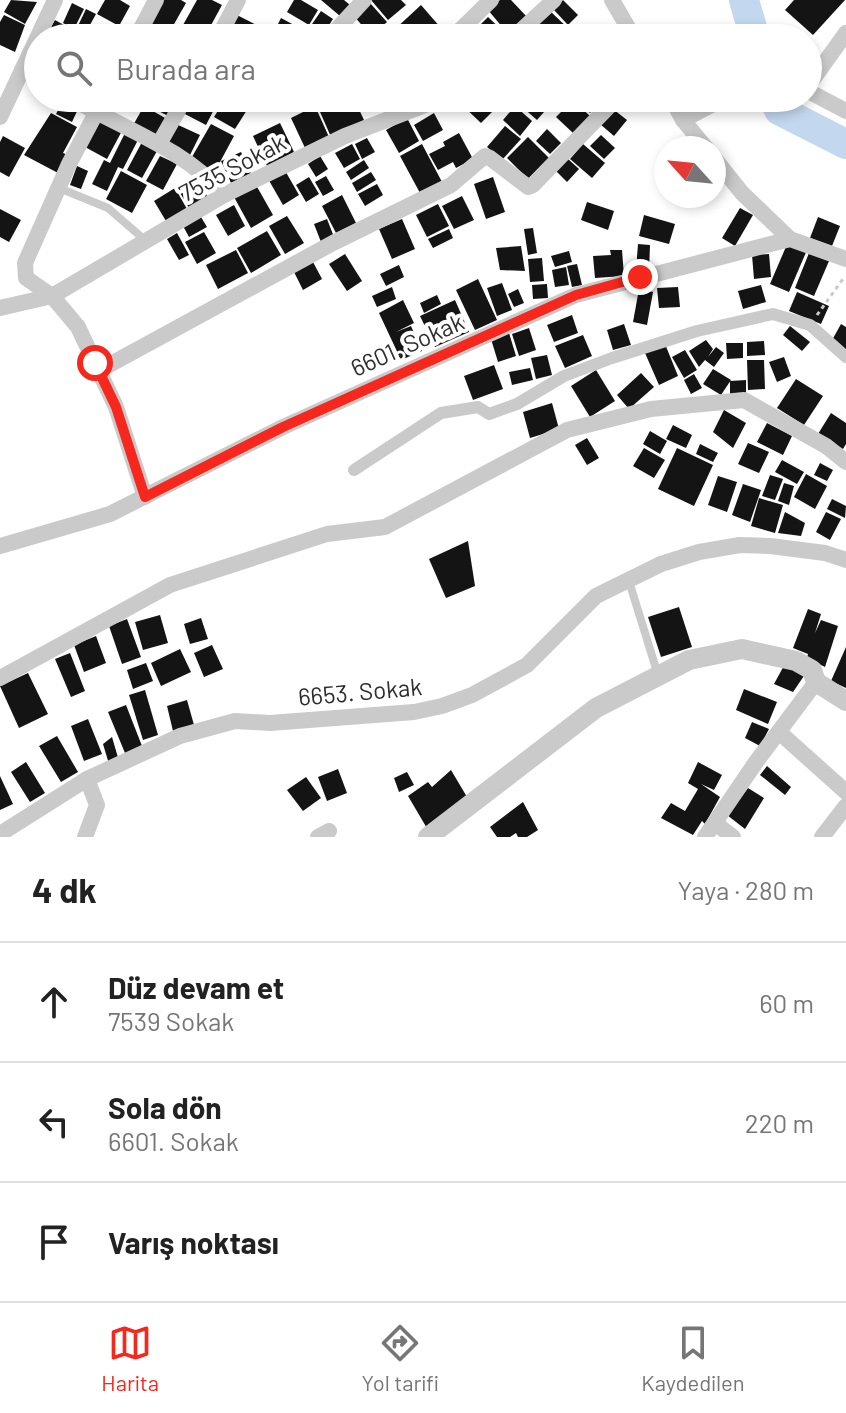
<!DOCTYPE html>
<html lang="tr">
<meta charset="utf-8">
<style>
:root{--surface:#fff;--page:#f6f6f6;--text:#222;--muted:#767676;--line:#e0e0e0;--accent:#f6271d}
body{margin:0;font-family:Barlow,sans-serif;background:var(--page);color:var(--text)}
.compass{position:absolute;left:654px;top:136px;width:72px;height:72px;border-radius:50%;background:var(--surface);box-shadow:0 4px 12px #0003;rotate:297deg}
.stop{position:absolute;width:24px;height:24px;margin:-18px;border:6px solid #f6271d;border-radius:50%;background:#fff}
.stop.end{background:#f6271d;border-color:#fff;box-shadow:0 2px 8px #0008}
.list{margin:0;padding:0;list-style:none}
h2{display:flex;justify-content:space-between;align-items:center;height:104px;margin:0;padding:0 32px;font-size:34px}
h2 small{font-size:26px;font-weight:400;color:var(--muted)}
.list li{display:grid;grid-template-columns:52px 1fr auto;gap:24px;align-items:center;box-sizing:border-box;height:120px;padding:0 32px;border-top:2px solid var(--line)}
.list b{display:block;font-size:30px;white-space:nowrap}
.list p{margin:0;font-size:26px;white-space:nowrap;color:var(--muted)}
.list em{font-size:26px;font-style:normal;color:var(--muted)}
.icon{flex:none;width:44px;height:44px;fill:none;stroke:currentColor;stroke-width:2;stroke-linecap:round;stroke-linejoin:round}
.map{position:relative;flex:none;width:846px;height:837px;overflow:hidden}
.search{position:absolute;background:var(--surface);box-shadow:0 4px 12px #0003;left:24px;right:24px;top:24px;height:88px;display:flex;align-items:center;gap:20px;box-sizing:border-box;padding:0 28px;border-radius:44px;color:var(--muted);font-size:30px}
.sheet{height:464px;background:var(--surface)}
nav{display:flex;justify-content:space-around;align-items:center;box-sizing:border-box;height:112px;border-top:2px solid var(--line);background:var(--surface);font-size:22px;color:var(--muted)}
nav a{display:grid;justify-items:center;gap:4px}
nav .on{color:var(--accent)}
.map>svg:first-child{display:block}
</style>
<div class="map">
<svg width="846" height="837" viewBox="0 0 846 837">
<rect width="100%" height="100%" fill="#fff"/>
<g fill="none" stroke-linecap="round" stroke-linejoin="round">
<g stroke="#c3d8ef" stroke-width="30">
<path d="M744 0 755 38"/>
<path d="M774 98 779 110 846 144"/>
</g>
</g>
<g fill="#141414">
<path d="M11 0 37 2 25 24 4 12Z"/>
<path d="M105 0H120L130 6 119 26 97 14Z"/>
<path d="M160 0H181L186 3 169 33 148 22Z"/>
<path d="M197 0H212L222 5 204 38H186L178 34Z"/>
<path d="M294 0H301L318 10 309 25 287 12Z"/>
<path d="M321 0H344L350 5 340 16Z"/>
<path d="M371 0H401L406 5 388 20Z"/>
<path d="M500 0H511L528 18 509 35 488 10Z"/>
<path d="M563 0 578 15 568 25 554 10Z"/>
<path d="M794 0H845L813 35 785 10Z"/>
<path d="M72 3 84 9 74 29 63 23Z"/>
<path d="M370 3 387 22 371 36 354 16Z"/>
<path d="M421 5 448 36 445 38H400L394 30Z"/>
<path d="M86 9 96 14 85 34 76 30Z"/>
<path d="M321 11 333 19 322 36 310 27Z"/>
<path d="M550 11 570 30 561 38H543L533 28Z"/>
<path d="M235 14 268 31 264 38H223Z"/>
<path d="M4 15 25 25 15 52 0 45V22Z"/>
<path d="M488 17 507 35 504 38H492L479 26Z"/>
<path d="M281 18 294 25 289 33 299 38H271Z"/>
<path d="M55 20 82 35 80 38H45Z"/>
<path d="M478 25 489 38H463Z"/>
<path d="M148 98H178L168 116 145 104Z"/>
<path d="M190 98H220L206 125 183 113Z"/>
<path d="M226 98H246L252 102 235 129 214 117Z"/>
<path d="M469 98H482L494 110 481 123 462 105Z"/>
<path d="M528 98H544L551 104 537 120 521 106Z"/>
<path d="M575 98H605L590 113Z"/>
<path d="M64 99 79 107 72 122 56 114Z"/>
<path d="M331 99 336 110 355 101 364 120 331 137 317 105Z"/>
<path d="M573 100 590 116 573 133 556 117Z"/>
<path d="M144 106 167 119 156 140 132 127Z"/>
<path d="M315 106 329 137 305 148 291 118Z"/>
<path d="M515 106 532 121 520 136 503 120Z"/>
<path d="M613 109 627 120 614 136 600 124Z"/>
<path d="M51 113 77 127 63 153 68 155 58 173 24 155Z"/>
<path d="M434 113 443 130 423 141 414 125Z"/>
<path d="M101 117 123 129 107 159 85 147Z"/>
<path d="M407 118 419 141 399 153 386 130Z"/>
<path d="M280 123 294 152 267 166 253 136Z"/>
<path d="M176 124 200 135 189 157 165 146Z"/>
<path d="M211 124 234 136 213 175 189 162Z"/>
<path d="M505 126 521 139 502 160 487 147Z"/>
<path d="M547 129 561 143 550 154 536 141Z"/>
<path d="M125 133 138 140 123 169 118 167 107 191 92 184 104 160 110 163Z"/>
<path d="M459 133 473 159 456 168 453 162 438 170 429 154 445 146 443 142Z"/>
<path d="M601 135 615 148 604 159 590 146Z"/>
<path d="M3 136 25 148 9 177 0 172V142Z"/>
<path d="M528 137 549 158 528 179 507 158Z"/>
<path d="M367 138 375 152 362 159 355 144Z"/>
<path d="M142 142 157 151 142 178 127 170Z"/>
<path d="M352 144 360 159 344 168 335 153Z"/>
<path d="M422 144 442 182 420 193 400 156Z"/>
<path d="M583 144 605 163 592 178 570 159Z"/>
<path d="M241 152 251 173 231 183 221 161Z"/>
<path d="M160 156 177 164 163 190 146 181Z"/>
<path d="M320 156 328 169 316 177 308 164Z"/>
<path d="M567 158 579 169 567 182 555 170Z"/>
<path d="M364 160 369 168 351 180 346 172Z"/>
<path d="M77 166 88 171 81 189 70 185Z"/>
<path d="M283 167 299 195 283 205 267 177Z"/>
<path d="M121 171 147 185 132 213 106 199Z"/>
<path d="M371 172 376 180 357 192 352 183Z"/>
<path d="M326 176 334 190 323 196 315 182Z"/>
<path d="M309 177 319 194 306 202 296 185Z"/>
<path d="M493 177 505 212 486 219 474 184Z"/>
<path d="M199 180 208 198 189 208 179 191Z"/>
<path d="M377 184 383 195 365 206 358 194Z"/>
<path d="M256 185 273 215 251 228 234 197Z"/>
<path d="M175 188 187 209 166 221 154 201Z"/>
<path d="M342 195 356 223 336 233 322 206Z"/>
<path d="M462 196 474 220 454 229 442 206Z"/>
<path d="M587 202 614 211 608 230 581 220Z"/>
<path d="M438 204 449 226 427 237 416 215Z"/>
<path d="M234 205 245 226 228 236 216 215Z"/>
<path d="M740 208 753 215 735 246 722 238Z"/>
<path d="M0 209 21 220 9 242 0 237Z"/>
<path d="M644 215 675 224 669 244 639 236Z"/>
<path d="M287 216 304 243 285 254 269 226Z"/>
<path d="M201 217 207 227 189 237 183 226Z"/>
<path d="M818 217 840 226 832 246 810 238Z"/>
<path d="M327 219 334 237 321 242 314 224Z"/>
<path d="M402 219 415 249 392 259 379 229Z"/>
<path d="M533 228 537 253 528 255 524 229Z"/>
<path d="M449 229 453 238 433 248 428 239Z"/>
<path d="M267 231 281 255 251 273 237 248Z"/>
<path d="M204 232 216 253 197 264 185 242Z"/>
<path d="M177 233 189 255 179 260 167 239Z"/>
<path d="M788 242 807 250 789 292 770 284Z"/>
<path d="M638 244 650 245 649 271 636 270Z"/>
<path d="M521 246 525 271 500 270 496 248Z"/>
<path d="M236 250 248 273 218 289 206 265Z"/>
<path d="M610 250H622L624 276 595 278 593 256 611 255Z"/>
<path d="M569 251 572 262 555 267 551 256Z"/>
<path d="M809 253 829 261 814 296 795 288Z"/>
<path d="M345 254 362 281 347 291 329 264Z"/>
<path d="M769 254 771 277 754 279 752 255Z"/>
<path d="M542 258 544 281 530 282 528 259Z"/>
<path d="M313 262 322 279 303 290 294 272Z"/>
<path d="M577 264 582 285 572 287 567 266Z"/>
<path d="M399 265 404 277 386 286 380 274Z"/>
<path d="M566 267 569 285 555 287 552 270Z"/>
<path d="M478 279 497 320 475 330 456 290Z"/>
<path d="M502 283 512 310 497 316 487 288Z"/>
<path d="M547 284 548 298 533 299 532 285Z"/>
<path d="M761 285 766 302 743 309 738 291Z"/>
<path d="M392 287 396 299 377 307 372 296Z"/>
<path d="M678 287 680 307 659 308 657 288Z"/>
<path d="M518 289 524 303 514 307 508 294Z"/>
<path d="M639 289 653 292 647 325 633 322Z"/>
<path d="M797 292 829 306 821 324 789 311Z"/>
<path d="M437 295 441 304 424 313 420 303Z"/>
<path d="M403 300 414 323 396 332 411 326 422 351 401 360 379 313Z"/>
<path d="M455 300 469 332 435 347 420 316Z"/>
<path d="M572 315 578 333 554 342 547 325Z"/>
<path d="M624 324 631 345 613 350 607 330Z"/>
<path d="M841 324 846 327V350L831 342Z"/>
<path d="M790 326 810 342 802 351 783 335Z"/>
<path d="M529 328 536 350 519 356 512 334Z"/>
<path d="M509 333 516 356 498 362 491 339Z"/>
<path d="M583 335 592 356 565 368 555 346Z"/>
<path d="M706 340 713 349 708 357 716 347 724 353 714 367 705 360 699 367 689 351Z"/>
<path d="M764 341 765 355 747 356V342Z"/>
<path d="M726 343H743V358L727 359Z"/>
<path d="M665 344 678 376 659 385 645 353Z"/>
<path d="M685 350 697 370 684 378 672 357Z"/>
<path d="M547 355 552 375 536 379 531 358Z"/>
<path d="M784 357 791 376 777 382 769 362Z"/>
<path d="M747 360H764L765 389 748 390Z"/>
<path d="M494 365 503 389 473 400 464 376Z"/>
<path d="M530 368 533 380 512 385 509 372Z"/>
<path d="M713 369 731 380 721 395 703 384Z"/>
<path d="M596 370 615 401 590 417 571 386Z"/>
<path d="M641 373 654 387 629 409 617 395Z"/>
<path d="M694 374 702 388 691 394 684 380Z"/>
<path d="M796 379 823 396 804 425 777 408Z"/>
<path d="M746 380V395L730 396V381Z"/>
<path d="M552 403 559 429 530 438 523 412Z"/>
<path d="M724 410 746 423 733 448 713 432Z"/>
<path d="M831 413 846 423V444L843 449 818 434Z"/>
<path d="M767 423 792 436 783 455 757 442Z"/>
<path d="M673 425 692 435 686 448 666 439Z"/>
<path d="M650 431 667 441 660 454 643 444Z"/>
<path d="M587 438 599 458 587 465 575 445Z"/>
<path d="M748 443 769 452 759 473 738 464Z"/>
<path d="M700 444 718 453 713 462 696 454Z"/>
<path d="M644 448 665 460 654 478 633 466Z"/>
<path d="M677 448 713 465 694 506 658 489Z"/>
<path d="M782 460 804 472 797 484 775 472Z"/>
<path d="M820 463 833 470 827 481 814 475Z"/>
<path d="M806 474 827 486 815 509 794 497Z"/>
<path d="M770 475 783 479 775 500 762 496Z"/>
<path d="M718 476 737 482 727 512 708 505Z"/>
<path d="M784 483 794 486 789 505 778 501Z"/>
<path d="M743 484 761 490 750 522 732 515Z"/>
<path d="M759 498 783 505 775 533 751 526Z"/>
<path d="M832 499 846 506 845 518 827 509Z"/>
<path d="M785 512 805 523 801 536 778 533Z"/>
<path d="M826 512 841 519 830 540 816 532Z"/>
<path d="M468 541 475 586 446 598 429 559Z"/>
<path d="M679 607 692 647 661 657 648 617Z"/>
<path d="M808 609 821 614 815 633 821 620 838 626 825 667 807 658 808 654 793 648Z"/>
<path d="M160 615 168 643 143 650 135 622Z"/>
<path d="M201 618 208 639 190 644 184 624Z"/>
<path d="M127 619 141 657 122 664 109 626Z"/>
<path d="M96 636 106 663 84 672 74 645Z"/>
<path d="M212 645 223 669 204 677 194 653Z"/>
<path d="M846 647V688L831 681Z"/>
<path d="M180 649 191 672 161 686 151 663Z"/>
<path d="M70 653 85 691 71 697 55 659Z"/>
<path d="M787 660 808 670 793 692 774 684Z"/>
<path d="M146 663 153 681 133 689 127 670Z"/>
<path d="M28 673 48 714 19 728 0 686Z"/>
<path d="M744 689 777 702 768 724 736 710Z"/>
<path d="M145 690 158 735 143 740 129 695Z"/>
<path d="M187 700 194 725 173 731 167 706Z"/>
<path d="M126 705 142 746 125 753 108 712Z"/>
<path d="M88 719 102 754 84 761 71 726Z"/>
<path d="M752 722 769 729 760 746 745 738Z"/>
<path d="M57 736 78 772 61 782 39 746Z"/>
<path d="M112 737 119 761 109 764 103 744Z"/>
<path d="M26 762 45 793 30 802 11 772Z"/>
<path d="M698 762 722 775 714 790 701 784 720 797 705 824 702 821 693 835 661 818 671 803 685 811 698 789 688 783Z"/>
<path d="M767 766 791 787 785 795 760 775Z"/>
<path d="M338 769 347 793 327 801 318 777Z"/>
<path d="M451 770 467 797 428 830 408 796 428 782 432 787Z"/>
<path d="M407 772 414 785 399 792 394 778Z"/>
<path d="M0 776 13 804 0 810Z"/>
<path d="M306 777 321 798 303 811 287 790Z"/>
<path d="M748 788 764 798 745 829 727 815Z"/>
<path d="M523 802 538 830 527 837H518L516 833 510 837H497L490 827Z"/>
</g>
<g fill="none" stroke-linecap="round" stroke-linejoin="round">
<path stroke="#cacaca" stroke-width="3" stroke-dasharray="4 4" stroke-linecap="butt" d="M817 315 845 276"/>
<g stroke="#cacaca" stroke-width="8">
<path d="M59 188 108 208 146 241"/>
<path d="M628 578 658 675"/>
</g>
<path stroke="#cacaca" stroke-width="12" d="M354 470 441 413 478 407 489 414 517 404 564 376 612 358 697 331 773 314 810 325 846 357"/>
<g stroke="#cacaca" stroke-width="16">
<path d="M612 0 634 38"/>
<path d="M136 38 156 0"/>
<path d="M218 38 238 0"/>
<path d="M329 38 364 0"/>
<path d="M452 38 491 0"/>
<path d="M513 38 554 0"/>
<path d="M22 70 38 79"/>
<path d="M808 86 846 33"/>
<path d="M808 91 846 111"/>
<path d="M71 98C122 128 185 149 224 195"/>
<path d="M104 98 69 164 25 263 26 278 52 296 78 327 116 407 145 497"/>
<path d="M266 98 270 100 273 98"/>
<path d="M671 98 683 120 706 148"/>
<path d="M0 117 55 0"/>
<path d="M683 120 725 98"/>
<path d="M159 144 185 98"/>
<path d="M714 158 742 193 790 239"/>
<path d="M0 308 52 296 224 195 345 136 443 98"/>
<path d="M98 371 333 243 451 185 485 156 490 158 528 187 533 185 617 98"/>
<path d="M0 546 110 514 283 427 576 295 790 239 846 259"/>
<path d="M0 678 170 585 327 534 385 527 567 430 651 409 744 400 826 446 846 462"/>
<path d="M779 732 846 792"/>
<path d="M715 823 733 837"/>
<path d="M0 834 87 779 180 736 235 721 270 723 414 712 442 706 472 695 527 665 596 596 661 564 699 552 740 545 770 546 825 553 846 560"/>
<path d="M85 837 97 805 87 779"/>
<path d="M318 837 329 831"/>
<path d="M705 837 756 762 816 682"/>
<path d="M822 837 846 806"/>
</g>
<path stroke="#cacaca" stroke-width="20" d="M428 837 596 708 689 660 742 649 796 661 812 670 816 682 846 701"/>
</g>
<g fill="none" stroke-linecap="round" stroke-linejoin="round">
<path stroke="#f6271d" stroke-width="10" d="M95 363 116 407 145 497 283 427 576 295 640 277"/>
</g>
<g text-anchor="middle" dominant-baseline="central" stroke-width="8" stroke-linejoin="round" paint-order="stroke">
<g font-size="24" fill="#2d2d2d" stroke="#fff">
<text transform="translate(232 167) rotate(-28)">7535 Sokak</text>
<text transform="translate(407 344) rotate(-24)">6601. Sokak</text>
<text transform="translate(360 691) rotate(-5)">6653. Sokak</text>
</g>
</g>
</svg>
<svg class="compass" viewBox="-18 -18 36 36"><path d="M0-13l5 13h-10z" fill="#e53935"/><path d="M0 13l5-13h-10z" fill="#767676"/></svg>
<div class="stop" style="left:95px;top:363px"></div>
<div class="stop end" style="left:640px;top:277px"></div>
<div class="search"><svg class="icon" aria-label="search" viewBox="0 0 24 24"><circle cx="10" cy="10" r="6"/><path d="M15 15l6 6"/></svg>Burada ara</div>
</div>
<section class="sheet">
<h2>4 dk<small>Yaya · 280 m</small></h2>
<ul class="list">
<li><svg class="icon" aria-label="ahead" viewBox="0 0 24 24"><path d="M12 20V5M6 11l6-6 6 6"/></svg><div><b>Düz devam et</b><p>7539 Sokak</p></div><em>60 m</em></li>
<li><svg class="icon" aria-label="left" viewBox="0 0 24 24"><path d="M17 20v-9H6M10 6l-5 5 5 5"/></svg><div><b>Sola dön</b><p>6601. Sokak</p></div><em>220 m</em></li>
<li><svg class="icon" aria-label="arrive" viewBox="0 0 24 24"><path d="M6 21V4h12l-3 4 3 4H6"/></svg><div><b>Varış noktası</b></div></li>
</ul>
</section>
<nav>
<a class="on"><svg class="icon" aria-label="map" viewBox="0 0 24 24"><path d="M3 6l6-2 6 2 6-2v14l-6 2-6-2-6 2zM9 4v14M15 6v14"/></svg>Harita</a>
<a><svg class="icon" aria-label="directions" viewBox="0 0 24 24"><path d="M12 3l9 9-9 9-9-9zM9 14v-3h6M13 9l2 2-2 2"/></svg>Yol tarifi</a>
<a><svg class="icon" aria-label="saved" viewBox="0 0 24 24"><path d="M7 4h10v16l-5-4-5 4z"/></svg>Kaydedilen</a>
</nav>
